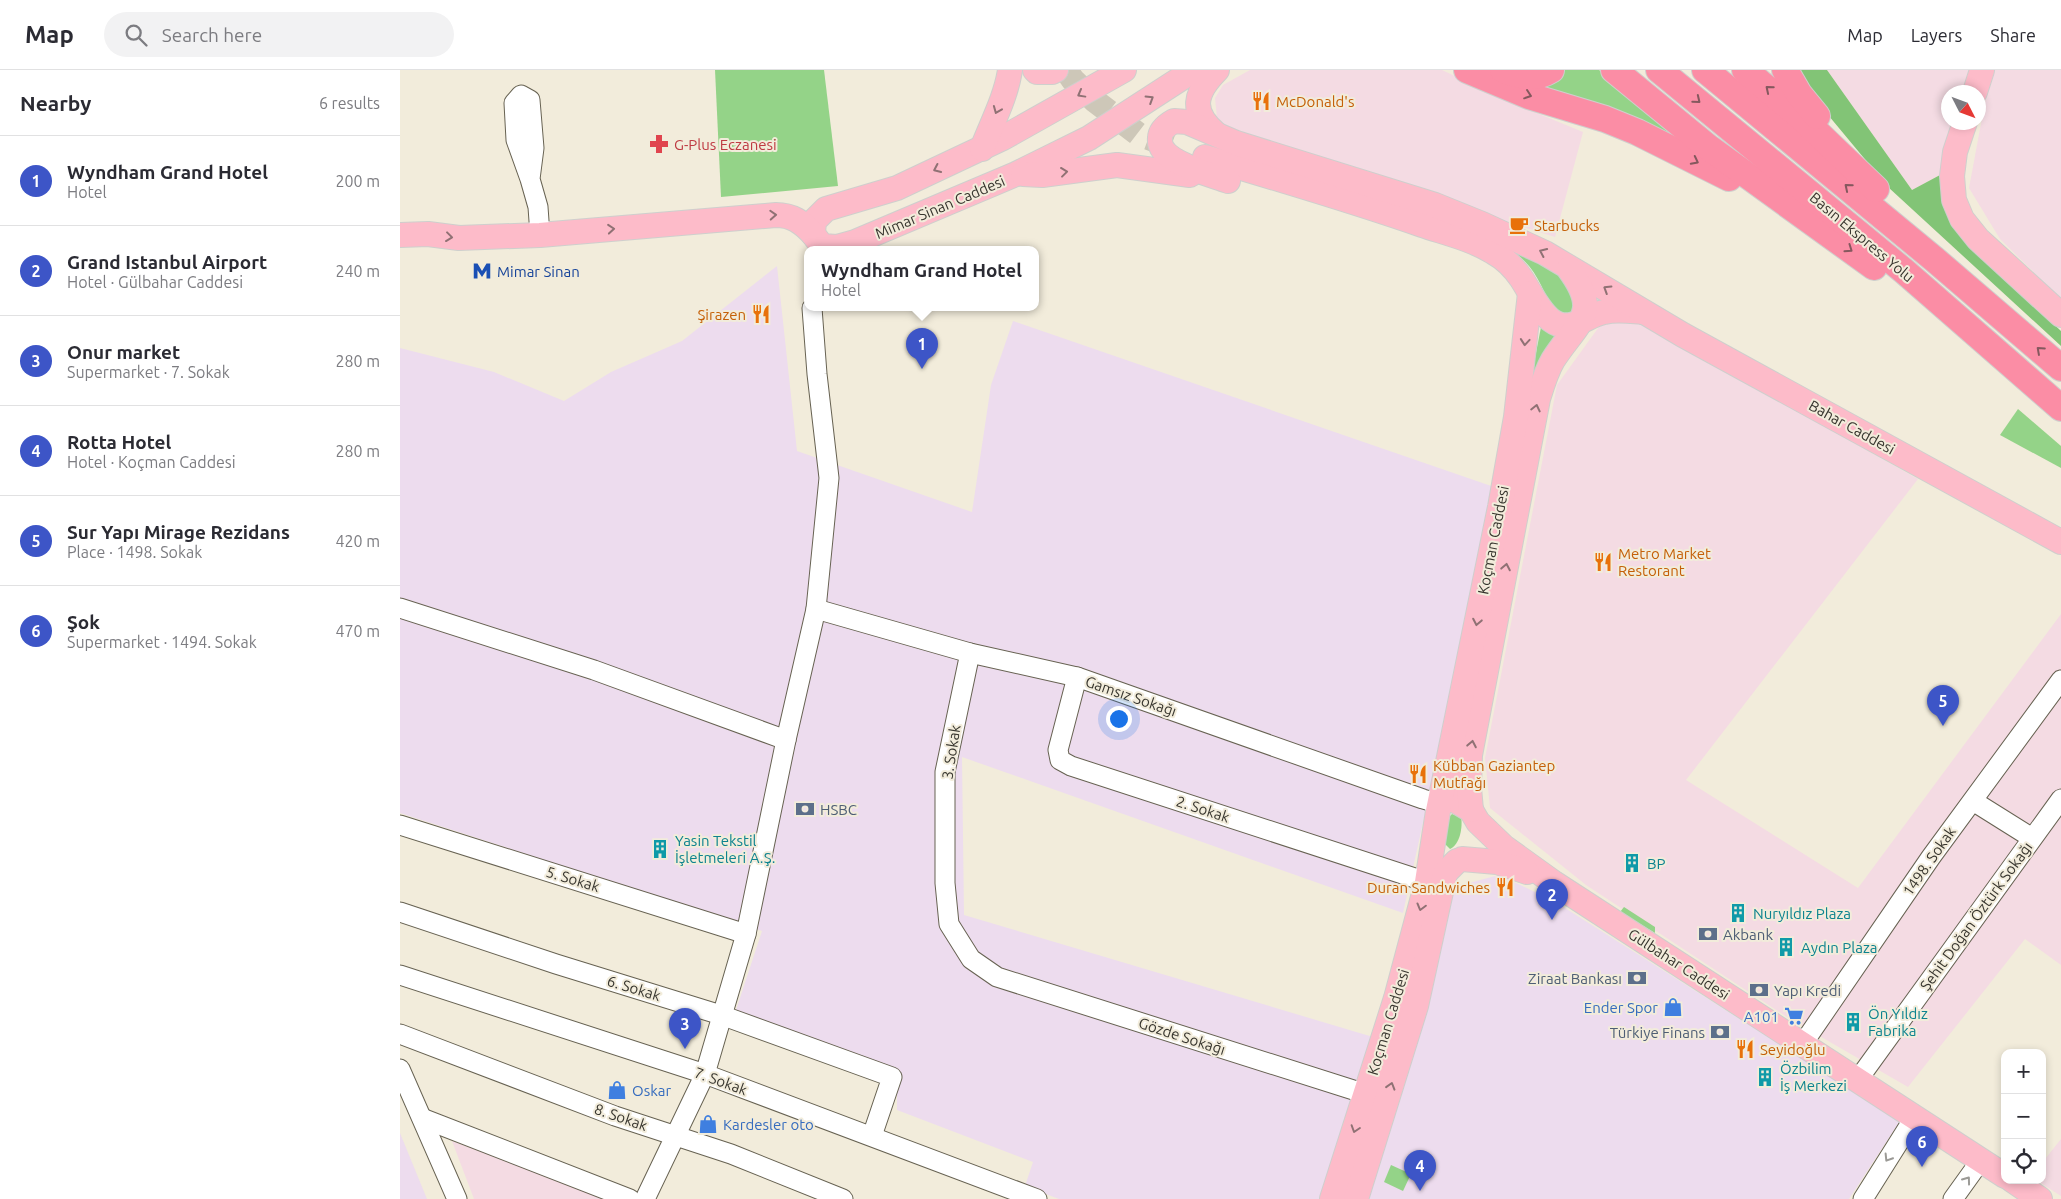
<!DOCTYPE html>
<meta charset="utf-8">
<style>
:root{--surface:#fff;--page:#f2f2f3;--text:#2b2b33;--muted:#7c7c81;--line:#e1e1e2;--accent:#3d55c7}
body{margin:0;font-family:Ubuntu,sans-serif;background:var(--page);color:var(--text)}
.controls{position:absolute;right:15px;bottom:15px;display:grid;overflow:hidden;border-radius:10px;box-shadow:0 2px 8px #0003}
.controls button{width:45px;height:45px;display:grid;place-items:center;padding:0;border:0;border-bottom:1px solid var(--line);background:var(--surface);color:var(--text);font:25px sans-serif}
.compass{position:absolute;left:1541px;top:15px;width:45px;height:45px;border-radius:50%;background:var(--surface);box-shadow:0 2px 8px #0003;rotate:132deg}
.you{position:absolute;left:718px;top:648px;width:18px;height:18px;margin:-12px;border:4px solid #fff;border-radius:50%;background:#1a73e8;box-shadow:0 0 0 8px #1a73e833}
.badge{display:grid;place-items:center;width:32px;height:32px;border-radius:50%;background:var(--accent);color:#fff;font-size:16px;font-weight:700}
.pin{position:absolute;translate:-50% -41px;filter:drop-shadow(0 1px 2px #0008)}
.pin::after{content:'';position:absolute;top:26px;width:18px;height:15px;background:inherit;clip-path:polygon(0 0,100% 0,50% 100%)}
.popup{position:absolute;left:404px;top:176px;width:235px;height:65px;box-sizing:border-box;display:grid;place-content:center;border-radius:10px;background:var(--surface);filter:drop-shadow(0 1px 4px #0005);font-size:16px;white-space:nowrap;color:var(--muted)}
.popup b{font-size:19px;color:var(--text)}
.popup::after{content:'';position:absolute;left:50%;top:100%;margin-left:-10px;border:10px solid transparent;border-top-color:var(--surface)}
.list{margin:0;padding:0;list-style:none}
h2{display:flex;justify-content:space-between;align-items:center;height:65px;margin:0;padding:0 20px;font-size:21px}
h2 small{font-size:16px;font-weight:400;color:var(--muted)}
.list li{display:grid;grid-template-columns:32px 1fr auto;gap:15px;align-items:center;box-sizing:border-box;height:90px;padding:0 20px;border-top:1px solid var(--line)}
.list b{display:block;font-size:19px;white-space:nowrap}
.list p{margin:0;font-size:16px;white-space:nowrap;color:var(--muted)}
.list em{font-size:16px;font-style:normal;color:var(--muted)}
.icon{flex:none;width:28px;height:28px;fill:none;stroke:currentColor;stroke-width:2;stroke-linecap:round;stroke-linejoin:round}
.map{position:relative;flex:none;width:1661px;height:1129px;overflow:hidden}
header{display:flex;align-items:center;gap:30px;box-sizing:border-box;height:70px;padding:0 25px;background:var(--surface);border-bottom:1px solid var(--line)}
header strong{font-size:24px}
nav{display:flex;gap:28px;margin-inline-start:auto;font-size:18px}
.search{width:350px;height:45px;background:var(--page);display:flex;align-items:center;gap:12px;box-sizing:border-box;padding:0 18px;border-radius:28px;color:var(--muted);font-size:19px}
main{display:flex}
aside{flex:1;background:var(--surface)}
.map>svg:first-child{display:block}
</style>
<header>
<strong>Map</strong>
<div class="search"><svg class="icon" aria-label="search" viewBox="0 0 24 24"><circle cx="10" cy="10" r="6"/><path d="M15 15l6 6"/></svg>Search here</div>
<nav><a>Map</a><a>Layers</a><a>Share</a></nav>
</header>
<main>
<aside>
<h2>Nearby<small>6 results</small></h2>
<ul class="list">
<li><span class="badge">1</span><div><b>Wyndham Grand Hotel</b><p>Hotel</p></div><em>200 m</em></li>
<li><span class="badge">2</span><div><b>Grand Istanbul Airport</b><p>Hotel · Gülbahar Caddesi</p></div><em>240 m</em></li>
<li><span class="badge">3</span><div><b>Onur market</b><p>Supermarket · 7. Sokak</p></div><em>280 m</em></li>
<li><span class="badge">4</span><div><b>Rotta Hotel</b><p>Hotel · Koçman Caddesi</p></div><em>280 m</em></li>
<li><span class="badge">5</span><div><b>Sur Yapı Mirage Rezidans</b><p>Place · 1498. Sokak</p></div><em>420 m</em></li>
<li><span class="badge">6</span><div><b>Şok</b><p>Supermarket · 1494. Sokak</p></div><em>470 m</em></li>
</ul>
</aside>
<div class="map">
<svg width="1661" height="1129" viewBox="0 0 1661 1129">
<rect width="100%" height="100%" fill="#f2ecdb"/>
<g fill="#f4dbe3">
<path d="M850 0H1042L1115 34 1183 62 1155 167 836 66 817 48 815 28 823 15Z"/>
<path d="M1427 0H1577L1569 22H1548V52L1559 53 1540 105 1512 120Z"/>
<path d="M1591 0H1661V229L1600 169 1569 118Z"/>
<path d="M1232 248 1518 409 1286 710 1458 818 1661 544V895L1625 869 1508 1017 1390 949 1186 815 1090 738 1085 688 1157 315 1201 254Z"/>
<path d="M1661 1069V1126L1636 1110H1642V1093Z"/>
<path d="M52 1071 207 1129H74Z"/>
</g>
<g fill="#eddcee">
<path d="M377 196 397 381 572 442 591 315 613 251 1097 418 1003 843 562 687 564 845 973 967 920 1129H659L625 1116 633 1092 497 1040V1020L336 940 362 861 0 743V278L94 302 164 331 211 302 282 271Z"/>
<path d="M1099 805 1154 831 1500 1051 1449 1129H966L1054 817Z"/>
<path d="M0 1063 27 1129H0Z"/>
</g>
<g fill="#94d388">
<path d="M315 0H424L438 116 321 127Z"/>
<path d="M1162 0H1199L1298 79 1130 18Z"/>
<path d="M1106 177 1158 199 1174 222 1175 240 1169 246H1156C1140 216 1137 195 1106 177Z"/>
<path d="M1141 257 1157 264 1062 722 1051 721Z"/>
<path d="M1618 339 1661 376V398L1600 365Z"/>
<path d="M1052 744 1061 747C1063 756 1060 775 1050 779L1044 773 1049 747Z"/>
<path d="M1224 837 1255 857V863L1220 842Z"/>
<path d="M991 1095 1011 1104 1003 1121 984 1112Z"/>
</g>
<path fill="#82c476" d="M1396 0H1427L1512 120 1540 105 1581 186 1661 261V276L1488 117 1404 16Z"/>
<g fill="none" stroke-linecap="round" stroke-linejoin="round">
<path stroke="#cdc7b8" stroke-width="24" stroke-dasharray="24 12" stroke-linecap="butt" d="M666 0 673 10 695 31 738 64 773 77"/>
<g stroke="#676252" stroke-width="21">
<g id="minor">
<path d="M130 109 116 70 114 33 121 25 130 30 134 78 130 109 138 137 140 165"/>
<path d="M0 538 194 600 386 670 346 864 305 1004 245 1129"/>
<path d="M416 539 570 583 677 607 1023 729 1040 734"/>
<path d="M570 583 545 702V813L549 854 571 889 597 907 966 1024"/>
<path d="M677 607 658 680 660 690 671 696 1027 812"/>
<path d="M386 670 416 539 429 408 417 304 412 238"/>
<path d="M1573 731 1632 768"/>
<path d="M0 755 346 864"/>
<path d="M0 842 156 894 321 945 492 1007 472 1066"/>
<path d="M0 905 305 1004 637 1129"/>
<path d="M0 964 215 1046 331 1084 443 1129"/>
<path d="M1402 975 1531 787 1661 610"/>
<path d="M0 999 57 1129"/>
<path d="M1457 1011 1661 729"/>
<path d="M22 1048 230 1129"/>
<path d="M1463 1129 1514 1048"/>
<path d="M1553 1129 1581 1090"/>
</g>
</g>
<g stroke="#cfcfcd" stroke-width="26">
<g id="major">
<path d="M635 0 637 2H652L656 0"/>
<path d="M724 0 603 68 497 118 426 139 414 151 413 164 422 176 437 177 455 172 616 104 689 68 794 0"/>
<path d="M1575 22 1582 0"/>
<path d="M1565 52 1555 82 1552 106 1554 130 1562 149 1578 169 1661 245"/>
<path d="M816 64C790 42 794 23 817 0"/>
<path d="M582 79C592 53 606 27 610 0"/>
<path d="M805 87C878 109 951 130 1022 155 1046 163 1072 169 1093 182 1104 188 1114 198 1121 208 1130 221 1142 249 1158 254 1175 260 1188 245 1204 242 1217 239 1229 241 1242 242"/>
<path d="M623 104 642 105 717 95 790 105"/>
<path d="M828 111C810 104 757 92 760 68 760 60 767 55 774 51L787 52 836 73 1035 135 1082 154 1145 183 1283 265 1661 472"/>
<path d="M0 165 28 164 59 168 140 165 376 145C392 145 402 152 413 164"/>
<path d="M1040 734 1048 729 1056 731 1071 740 1078 752 1104 777 1154 813 1605 1106"/>
<path d="M1071 740 1069 718 1070 685 1138 329C1142 316 1146 302 1153 290 1178 251 1202 244 1169 199"/>
<path d="M1062 789 1097 792 1127 802"/>
<path d="M1612 1110 1640 1129"/>
<path d="M932 1129 996 928 1027 812 1038 741 1100 437 1116 347 1130 223"/>
<path d="M956 1129 1016 936 1044 808 1046 802 1057 791"/>
</g>
</g>
<g stroke="#cfcfcd" stroke-width="28">
<g id="highway">
<path d="M1067 0 1129 26 1205 49 1237 62 1329 108"/>
<path d="M1103 0C1120 6 1135 10 1151 0"/>
<path d="M1214 0 1308 77 1474 197"/>
<path d="M1259 0 1504 201 1661 338"/>
<path d="M1305 0 1534 189 1661 298"/>
<path d="M1345 0 1403 49 1476 119"/>
<path d="M1385 0 1399 24 1417 46"/>
</g>
</g>
<use href="#minor" stroke="#fff" stroke-width="19"/>
<use href="#major" stroke="#fdbbc9" stroke-width="24"/>
<use href="#highway" stroke="#fb8da5" stroke-width="26"/>
</g>
<defs><path id="oneway-chevron" d="M-2-3.5L2.5 0L-2 3.5" fill="none" stroke-width="1.6" stroke-linecap="round" stroke-linejoin="round" transform="scale(1.25)"/></defs>
<g stroke="#85585e">
<use href="#oneway-chevron" transform="translate(1369 19) rotate(-140)"/>
<use href="#oneway-chevron" transform="translate(1128 25) rotate(19)"/>
<use href="#oneway-chevron" transform="translate(1297 30) rotate(39)"/>
<use href="#oneway-chevron" transform="translate(1295 91) rotate(27)"/>
<use href="#oneway-chevron" transform="translate(1448 117) rotate(-140)"/>
<use href="#oneway-chevron" transform="translate(1449 179) rotate(35)"/>
<use href="#oneway-chevron" transform="translate(1640 280) rotate(-138)"/>
</g>
<g stroke="#907174">
<use href="#oneway-chevron" transform="translate(681 24) rotate(151)"/>
<use href="#oneway-chevron" transform="translate(750 29) rotate(-32)"/>
<use href="#oneway-chevron" transform="translate(597 40) rotate(112)"/>
<use href="#oneway-chevron" transform="translate(537 99) rotate(155)"/>
<use href="#oneway-chevron" transform="translate(664 102) rotate(-7)"/>
<use href="#oneway-chevron" transform="translate(373 145) rotate(-3)"/>
<use href="#oneway-chevron" transform="translate(211 159) rotate(-5)"/>
<use href="#oneway-chevron" transform="translate(49 167) rotate(7)"/>
<use href="#oneway-chevron" transform="translate(1143 182) rotate(-155)"/>
<use href="#oneway-chevron" transform="translate(1207 219) rotate(-148)"/>
<use href="#oneway-chevron" transform="translate(1125 272) rotate(95)"/>
<use href="#oneway-chevron" transform="translate(1136 338) rotate(-77)"/>
<use href="#oneway-chevron" transform="translate(1106 497) rotate(-79)"/>
<use href="#oneway-chevron" transform="translate(1077 552) rotate(101)"/>
<use href="#oneway-chevron" transform="translate(1072 674) rotate(-79)"/>
<use href="#oneway-chevron" transform="translate(1021 837) rotate(105)"/>
<use href="#oneway-chevron" transform="translate(991 1016) rotate(-73)"/>
<use href="#oneway-chevron" transform="translate(955 1059) rotate(108)"/>
</g>
<g stroke="#9b9a96">
<use href="#oneway-chevron" transform="translate(1488 1088) rotate(122)"/>
<use href="#oneway-chevron" transform="translate(1567 1110) rotate(-54)"/>
</g>
<defs>
<g id="restaurant-bare" transform="scale(1.5)"><path d="M-5-6h1v4h1v-4h1v4h1v-4h1v5L-1.5 .5V6h-2V.5L-5-1ZM5-6V6H3V1.5H1.5Q1.5-4 5-6Z" fill="#e8710a" stroke="#f2ecdb" stroke-width="2.5" paint-order="stroke"/></g>
<g id="pharmacy-bare" transform="scale(1.5)"><path d="M-2-6h4v4h4v4h-4v4h-4v-4h-4v-4h4Z" fill="#e0444e" stroke="#f2ecdb" stroke-width="2.5" paint-order="stroke"/></g>
<g id="cafe-bare" transform="scale(1.5)"><path d="M-5.5-4.5H6V0H3Q3 3.5 0 3.5H-2.5Q-5.5 3.5-5.5 0ZM3-3.2v2h1.7v-2ZM-6 4.5H4V6H-6Z" fill="#e8710a" stroke="#f2ecdb" stroke-width="2.5" paint-order="stroke"/></g>
<g id="metro-bare" transform="scale(1.5)"><path d="M-5.5 5V-5H-3L0 0L3-5H5.5V5H3V-.5L0 4L-3-.5V5Z" fill="#1a4fb4" stroke="#f2ecdb" stroke-width="2.5" paint-order="stroke"/></g>
<g id="bank-bare" transform="scale(1.5)"><path d="M-6-4H6V4H-6ZM0-2.3a2.3 2.3 0 1 0 0 4.6a2.3 2.3 0 1 0 0-4.6Z" fill="#5c6f8a" stroke="#f2ecdb" stroke-width="2.5" paint-order="stroke"/></g>
<g id="building-bare" transform="scale(1.5)"><path d="M-4-6H4V6H1V3H-1V6H-4ZM-2.5-4.3h1.7v1.8h-1.7ZM.8-4.3h1.7v1.8H.8ZM-2.5-1h1.7V.8h-1.7ZM.8-1h1.7V.8H.8Z" fill="#0f9aa8" stroke="#f2ecdb" stroke-width="2.5" paint-order="stroke"/></g>
<g id="shop-bare" transform="scale(1.5)"><path d="M-5-2.5h2.3a2.7 3.5 0 0 1 5.4 0H5L5.5 6h-11ZM-1.5-2.5h3a1.5 2.3 0 0 0-3 0Z" fill="#3f7fe0" stroke="#f2ecdb" stroke-width="2.5" paint-order="stroke"/></g>
<g id="supermarket-bare" transform="scale(1.5)"><path d="M-6-5.5h2.5l.6 2H6L4.5 2H-2.5L-4.4-4H-6ZM-1.5 3.2a1.3 1.3 0 1 0 .1 0ZM3 3.2a1.3 1.3 0 1 0 .1 0Z" fill="#3f7fe0" stroke="#f2ecdb" stroke-width="2.5" paint-order="stroke"/></g>
</defs>
<g fill-rule="evenodd">
<use href="#restaurant-bare" x="861" y="31"/>
<use href="#pharmacy-bare" x="259" y="74"/>
<use href="#cafe-bare" x="1119" y="155"/>
<use href="#metro-bare" x="82" y="201"/>
<use href="#restaurant-bare" x="361" y="244"/>
<use href="#restaurant-bare" x="1203" y="492"/>
<use href="#restaurant-bare" x="1018" y="704"/>
<use href="#bank-bare" x="405" y="739"/>
<use href="#building-bare" x="260" y="779"/>
<use href="#building-bare" x="1232" y="793"/>
<use href="#restaurant-bare" x="1105" y="817"/>
<use href="#building-bare" x="1338" y="843"/>
<use href="#bank-bare" x="1308" y="864"/>
<use href="#building-bare" x="1386" y="877"/>
<use href="#bank-bare" x="1237" y="908"/>
<use href="#bank-bare" x="1359" y="920"/>
<use href="#shop-bare" x="1273" y="937"/>
<use href="#supermarket-bare" x="1394" y="946"/>
<use href="#building-bare" x="1453" y="952"/>
<use href="#bank-bare" x="1320" y="962"/>
<use href="#restaurant-bare" x="1345" y="979"/>
<use href="#building-bare" x="1365" y="1007"/>
<use href="#shop-bare" x="217" y="1020"/>
<use href="#shop-bare" x="308" y="1054"/>
</g>
<g text-anchor="middle" dominant-baseline="central" stroke-width="4" stroke-linejoin="round" paint-order="stroke">
<g font-size="15" fill="#c56008" stroke="#f2ecdb" text-anchor="start">
<text x="876" y="31">McDonald's</text>
<text x="1134" y="155">Starbucks</text>
<text x="346" y="244" text-anchor="end">Şirazen</text>
<text x="1218" y="483">Metro Market<tspan x="1218" dy="17">Restorant</tspan></text>
<text x="1033" y="695">Kübban Gaziantep<tspan x="1033" dy="17">Mutfağı</tspan></text>
<text x="1090" y="817" text-anchor="end">Duran Sandwiches</text>
<text x="1360" y="979">Seyidoğlu</text>
</g>
<g font-size="15" fill="#be3a42" stroke="#f2ecdb" text-anchor="start">
<text x="274" y="74">G-Plus Eczanesi</text>
</g>
<g font-size="15" fill="#37352e" stroke="#f2ecdb">
<text transform="translate(540 137) rotate(-23)">Mimar Sinan Caddesi</text>
<text transform="translate(1462 167) rotate(40)">Basın Ekspress Yolu</text>
<text transform="translate(1452 357) rotate(29)">Bahar Caddesi</text>
<text transform="translate(1093 470) rotate(-79)">Koçman Caddesi</text>
<text transform="translate(731 626) rotate(19)">Gamsız Sokağı</text>
<text transform="translate(551 682) rotate(-81)">3. Sokak</text>
<text transform="translate(803 739) rotate(18)">2. Sokak</text>
<text transform="translate(1529 791) rotate(-55)">1498. Sokak</text>
<text transform="translate(173 809) rotate(17)">5. Sokak</text>
<text transform="translate(1576 846) rotate(-54)">Şehit Doğan Öztürk Sokağı</text>
<text transform="translate(1279 894) rotate(33)">Gülbahar Caddesi</text>
<text transform="translate(234 918) rotate(17)">6. Sokak</text>
<text transform="translate(988 952) rotate(-73)">Koçman Caddesi</text>
<text transform="translate(782 966) rotate(18)">Gözde Sokağı</text>
<text transform="translate(321 1011) rotate(20)">7. Sokak</text>
<text transform="translate(221 1047) rotate(19)">8. Sokak</text>
</g>
<g font-size="15" fill="#164399" stroke="#f2ecdb" text-anchor="start">
<text x="97" y="201">Mimar Sinan</text>
</g>
<g font-size="15" fill="#4e5e75" stroke="#f2ecdb" text-anchor="start">
<text x="420" y="739">HSBC</text>
<text x="1323" y="864">Akbank</text>
<text x="1222" y="908" text-anchor="end">Ziraat Bankası</text>
<text x="1374" y="920">Yapı Kredi</text>
<text x="1305" y="962" text-anchor="end">Türkiye Finans</text>
</g>
<g font-size="15" fill="#0d838f" stroke="#f2ecdb" text-anchor="start">
<text x="275" y="770">Yasin Tekstil<tspan x="275" dy="17">İşletmeleri A.Ş.</tspan></text>
<text x="1247" y="793">BP</text>
<text x="1353" y="843">Nuryıldız Plaza</text>
<text x="1401" y="877">Aydın Plaza</text>
<text x="1468" y="943">Ön Yıldız<tspan x="1468" dy="17">Fabrika</tspan></text>
<text x="1380" y="998">Özbilim<tspan x="1380" dy="17">İş Merkezi</tspan></text>
</g>
<g font-size="15" fill="#366cbe" stroke="#f2ecdb" text-anchor="end">
<text x="1258" y="937">Ender Spor</text>
<text x="1379" y="946">A101</text>
<text x="232" y="1020" text-anchor="start">Oskar</text>
<text x="323" y="1054" text-anchor="start">Kardesler oto</text>
</g>
</g>
</svg>
<div class="controls">
<button>+</button>
<button>−</button>
<button><svg class="icon" aria-label="locate" viewBox="0 0 24 24"><circle cx="12" cy="12" r="6"/><path d="M12 2v4M12 18v4M2 12h4M18 12h4"/></svg></button>
</div>
<svg class="compass" viewBox="-18 -18 36 36"><path d="M0-13l5 13h-10z" fill="#e53935"/><path d="M0 13l5-13h-10z" fill="#7c7c81"/></svg>
<div class="you"></div>
<div class="pin badge" style="left:522px;top:299px">1</div>
<div class="popup"><b>Wyndham Grand Hotel</b>Hotel</div>
<div class="pin badge" style="left:1152px;top:850px">2</div>
<div class="pin badge" style="left:285px;top:979px">3</div>
<div class="pin badge" style="left:1020px;top:1121px">4</div>
<div class="pin badge" style="left:1543px;top:656px">5</div>
<div class="pin badge" style="left:1522px;top:1097px">6</div>
</div>
</main>
